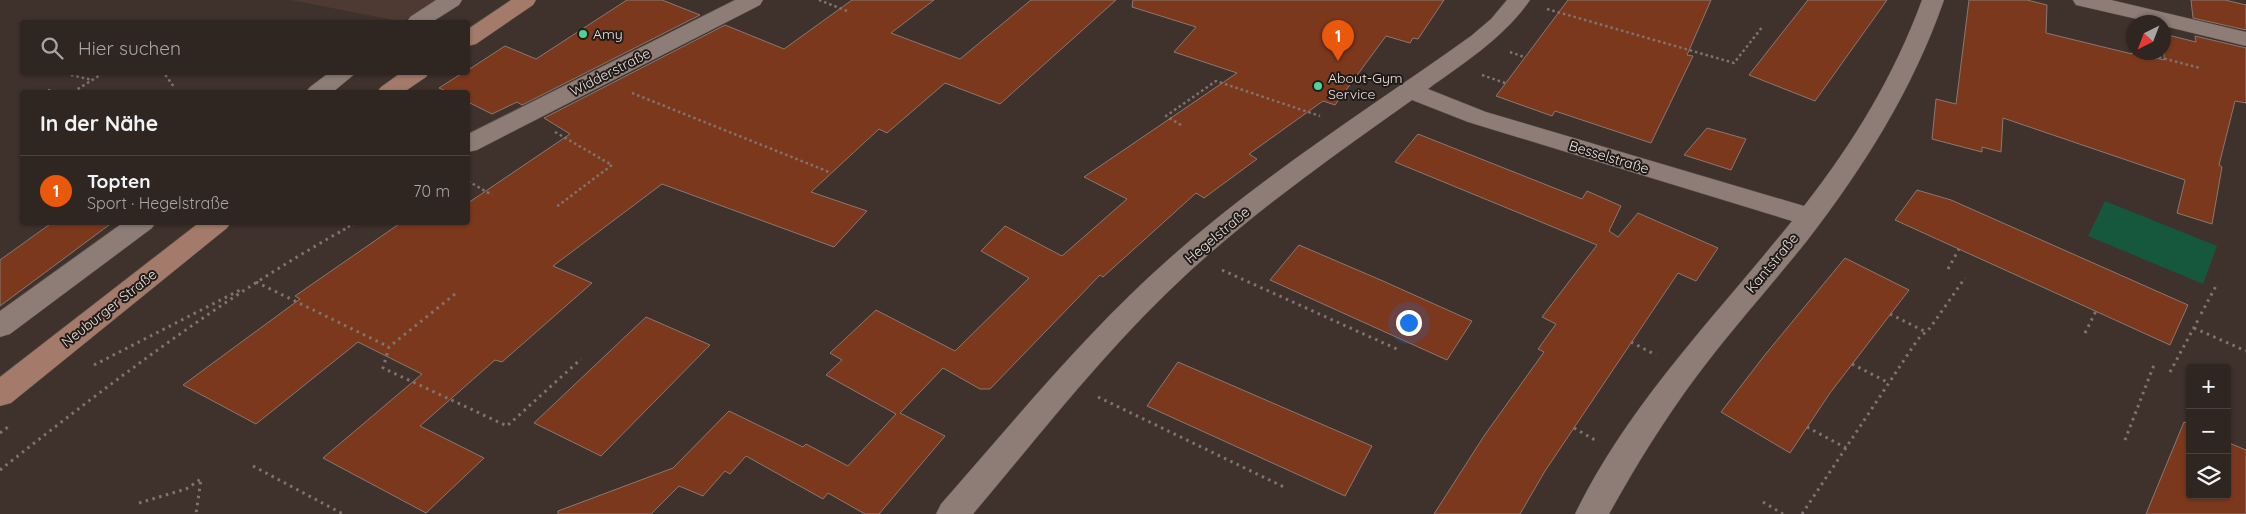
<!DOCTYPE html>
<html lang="de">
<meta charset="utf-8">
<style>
:root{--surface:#2f2521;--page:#372d2a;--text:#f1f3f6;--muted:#a7a5a5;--line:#4a423f;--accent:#ea580c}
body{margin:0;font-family:Quicksand,sans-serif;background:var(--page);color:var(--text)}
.controls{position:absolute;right:15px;bottom:15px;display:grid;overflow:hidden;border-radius:5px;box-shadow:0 1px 4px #0004}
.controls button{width:45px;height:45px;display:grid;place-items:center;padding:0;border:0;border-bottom:1px solid var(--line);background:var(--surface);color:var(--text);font:25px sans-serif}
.compass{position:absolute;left:2126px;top:15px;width:45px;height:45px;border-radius:50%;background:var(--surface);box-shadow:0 1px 4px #0004;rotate:222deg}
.you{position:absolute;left:1408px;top:322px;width:18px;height:18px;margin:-12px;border:4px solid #fff;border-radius:50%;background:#1a73e8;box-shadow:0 0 0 8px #1a73e833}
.badge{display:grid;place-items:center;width:32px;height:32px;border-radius:50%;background:var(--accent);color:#fff;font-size:16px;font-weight:700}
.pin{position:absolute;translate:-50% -41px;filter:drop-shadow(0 1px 2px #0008)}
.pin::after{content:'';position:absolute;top:26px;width:18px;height:15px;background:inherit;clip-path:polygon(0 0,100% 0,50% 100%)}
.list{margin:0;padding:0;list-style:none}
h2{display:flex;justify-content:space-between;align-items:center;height:65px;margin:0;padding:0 20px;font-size:21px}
h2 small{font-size:16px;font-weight:400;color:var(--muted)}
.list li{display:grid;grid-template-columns:32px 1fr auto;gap:15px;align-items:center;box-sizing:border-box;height:70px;padding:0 20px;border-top:1px solid var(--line)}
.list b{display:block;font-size:19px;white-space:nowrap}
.list p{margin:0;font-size:16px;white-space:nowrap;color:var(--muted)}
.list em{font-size:16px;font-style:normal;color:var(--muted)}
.icon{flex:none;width:28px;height:28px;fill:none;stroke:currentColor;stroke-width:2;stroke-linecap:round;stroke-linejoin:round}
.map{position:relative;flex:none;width:2246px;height:514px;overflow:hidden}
.search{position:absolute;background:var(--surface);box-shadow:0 1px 4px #0004;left:20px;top:20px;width:450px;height:55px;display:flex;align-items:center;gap:12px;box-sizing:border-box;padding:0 18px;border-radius:5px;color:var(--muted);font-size:19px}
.panel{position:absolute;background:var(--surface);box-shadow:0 1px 4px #0004;left:20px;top:90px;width:450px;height:135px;border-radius:5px}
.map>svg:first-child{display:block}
</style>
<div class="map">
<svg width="2246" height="514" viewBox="0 0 2246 514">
<rect width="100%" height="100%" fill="#3f312c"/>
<path fill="#4e3a32" d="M291 0H435L403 22Z"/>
<path fill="#15583d" d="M2105 201 2217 246 2203 284 2088 236Z"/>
<g fill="#7b381d" stroke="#897872">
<path d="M627 0H662L700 15 522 105 517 102 492 114 468 102V92H448L439 88 464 72H468V70L505 46 536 59Z"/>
<path d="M852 0H934L891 33 960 59 1031 0H1116L1000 104 945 83 887 133 879 129 811 192 867 211 834 247 662 184 553 266 592 283 502 362 495 360 420 426 484 458 426 513 323 458 422 374 358 342 256 424 183 385 300 299 295 296 402 222H468V203L570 134 544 118 725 25 784 49Z"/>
<path d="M1133 0H1444L1418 39 1413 38 1410 43 1386 36 1335 105 1323 101 1249 154 1257 159 1204 198 1196 193 1103 277 1100 275 990 389H980L943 368 900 413 945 436 879 514H865L828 493 823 499 746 456 730 474 725 471 703 496 679 486 651 514H558V511L673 468 729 411 803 447 806 444 848 466 896 414 826 375 842 360 830 353 876 310 955 351 1029 278 981 251 1005 226 1062 256 1127 199 1084 177 1237 73 1174 52 1196 27 1132 7Z"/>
<path d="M1568 0H1711L1687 55 1693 56 1651 143 1555 111 1552 116 1496 96Z"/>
<path d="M1808 0H1887L1815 101 1749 75Z"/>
<path d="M1969 0H2027L2047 5 2046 33 2132 54V52L2164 60V34L2196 42 2195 36 2246 48V103L2235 101 2219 165 2222 167 2212 224 2177 213 2185 180 2003 118 2001 152 1982 147V152L1932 139 1936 99 1956 104Z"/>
<path d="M2191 0H2225L2246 5V30L2193 18Z"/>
<path d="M1707 128 1746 139 1731 170 1684 155Z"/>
<path d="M1418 134 1582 199 1587 191 1621 206 1609 231 1618 237 1638 213 1718 248 1696 281 1678 273 1545 471 1520 514H1434L1484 436 1544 352 1538 349 1556 324 1542 317 1597 245 1395 162Z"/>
<path d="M1917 190 1951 200 2188 305 2170 345 1895 220Z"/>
<path d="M53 222H113L0 306V260Z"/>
<path d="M1299 245 1383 281 1472 321 1447 360 1270 280Z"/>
<path d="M1845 258 1909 290 1830 393 1790 453 1721 412 1764 356Z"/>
<path d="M646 317 710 345 601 456 534 423Z"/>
<path d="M1178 362 1372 446 1345 496 1147 406Z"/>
<path d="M2184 422 2190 424V495H2227V442L2246 450V514H2146Z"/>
</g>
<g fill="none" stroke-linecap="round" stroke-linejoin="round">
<g stroke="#584d49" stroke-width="1">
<g id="street">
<path d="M436 0H462L459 5 432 22H407L410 17Z"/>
<path d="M735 0H763L760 5 477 150 468 152V134Z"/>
<path d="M1507 0H1530C1504 38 1465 62 1428 89L1486 112 1804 206C1854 142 1894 76 1922 0H1944C1913 89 1864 167 1806 242 1770 287 1731 330 1696 377 1664 420 1635 467 1609 514H1575C1629 403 1716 316 1792 221L1468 122 1412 100C1336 154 1259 208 1190 271 1110 344 1043 431 973 514H936L941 504C1015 420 1086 332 1170 258 1263 175 1370 108 1471 36L1491 19Z"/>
<path d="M2073 0H2111L2246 32V46L2164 26V22H2150L2076 5Z"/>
<path d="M330 72H357L333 92H306L310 87Z"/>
<path d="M124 222H156L152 228 10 334 0 337V311Z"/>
</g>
</g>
<g stroke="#584d49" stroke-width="1">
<g id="secondary">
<path d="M511 0H536L533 5 476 44 468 46V29Z"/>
<path d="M402 72H429L426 77 404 92H377L381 87Z"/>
<path d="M200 222H231L227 228 11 403 0 406V377Z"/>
</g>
</g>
<g stroke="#807470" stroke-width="2.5" stroke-dasharray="2.5 3" stroke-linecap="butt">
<path d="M819 0 847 11"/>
<path d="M1547 9 1734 63 1763 26"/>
<path d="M1510 52 1524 57"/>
<path d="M2143 53 2200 68"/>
<path d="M161 72 164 73 174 87"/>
<path d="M71 75 92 80"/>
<path d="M1482 75 1505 83"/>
<path d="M48 90 58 92"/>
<path d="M73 92 105 72"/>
<path d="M632 93 829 172"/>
<path d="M1181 125 1166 116 1216 81 1320 116"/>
<path d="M555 132 612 165 555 208"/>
<path d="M468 181 492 195"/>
<path d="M343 230 357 222"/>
</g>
<g stroke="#807470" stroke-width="3" stroke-dasharray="2.5 4.5" stroke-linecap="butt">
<path d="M1948 269 1959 249"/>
<path d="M1222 270 1399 350"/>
<path d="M256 282 389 347"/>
<path d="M455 294 389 347 383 368 507 426 581 359"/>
<path d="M1890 314 1926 332"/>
<path d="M2201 314 2217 284"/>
<path d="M2194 328 2246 351"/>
<path d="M2085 333 2096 311"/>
<path d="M1631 342 1656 355"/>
<path d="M1852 364 1889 383"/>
<path d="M94 365 242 289"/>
<path d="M2170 372 2198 320"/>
<path d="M1098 397 1286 488"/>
<path d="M1807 427 1846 448"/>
<path d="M1574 428 1595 440"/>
<path d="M0 433 8 427"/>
<path d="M2125 440 2154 365"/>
<path d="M253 466 343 514"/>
<path d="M0 470C110 383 222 298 345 229"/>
<path d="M1763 502 1783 514"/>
<path d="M139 503 186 489 201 479 196 514"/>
<path d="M1802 514 1918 339 1930 328 1965 278"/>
</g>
<use href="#street" fill="#8e7d77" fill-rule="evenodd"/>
<use href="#secondary" fill="#a47a6a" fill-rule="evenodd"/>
</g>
<g fill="#4cd49b" stroke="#211b18" stroke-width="2">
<circle cx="583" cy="34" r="5"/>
<circle cx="1318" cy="86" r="5"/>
</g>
<g text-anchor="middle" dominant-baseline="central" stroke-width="4" stroke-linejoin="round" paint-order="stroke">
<g font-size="14" fill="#ebe1de" stroke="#211b18" text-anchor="start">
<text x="593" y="34">Amy</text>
<text x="1328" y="78">About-Gym<tspan x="1328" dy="16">Service</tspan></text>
</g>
<g font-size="14" fill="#ebe1de" stroke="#211b18">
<text transform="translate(610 72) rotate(-27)">Widderstraße</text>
<text transform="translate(1609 157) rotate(17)">Besselstraße</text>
<text transform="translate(1217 235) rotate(-40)">Hegelstraße</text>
<text transform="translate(1772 263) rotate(-50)">Kantstraße</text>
<text transform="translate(109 308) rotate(-38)">Neuburger Straße</text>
</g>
</g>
</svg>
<div class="controls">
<button>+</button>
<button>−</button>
<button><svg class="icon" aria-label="layers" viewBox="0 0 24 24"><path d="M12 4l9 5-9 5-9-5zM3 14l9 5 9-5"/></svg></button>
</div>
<svg class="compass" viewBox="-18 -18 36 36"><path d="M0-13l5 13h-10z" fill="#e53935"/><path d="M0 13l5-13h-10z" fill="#a7a5a5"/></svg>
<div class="you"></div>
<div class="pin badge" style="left:1338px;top:61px">1</div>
<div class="search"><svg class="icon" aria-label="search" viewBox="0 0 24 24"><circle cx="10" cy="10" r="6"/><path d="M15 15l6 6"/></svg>Hier suchen</div>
<section class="panel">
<h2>In der Nähe<small></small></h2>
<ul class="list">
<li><span class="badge">1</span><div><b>Topten</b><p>Sport · Hegelstraße</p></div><em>70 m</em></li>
</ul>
</section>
</div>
